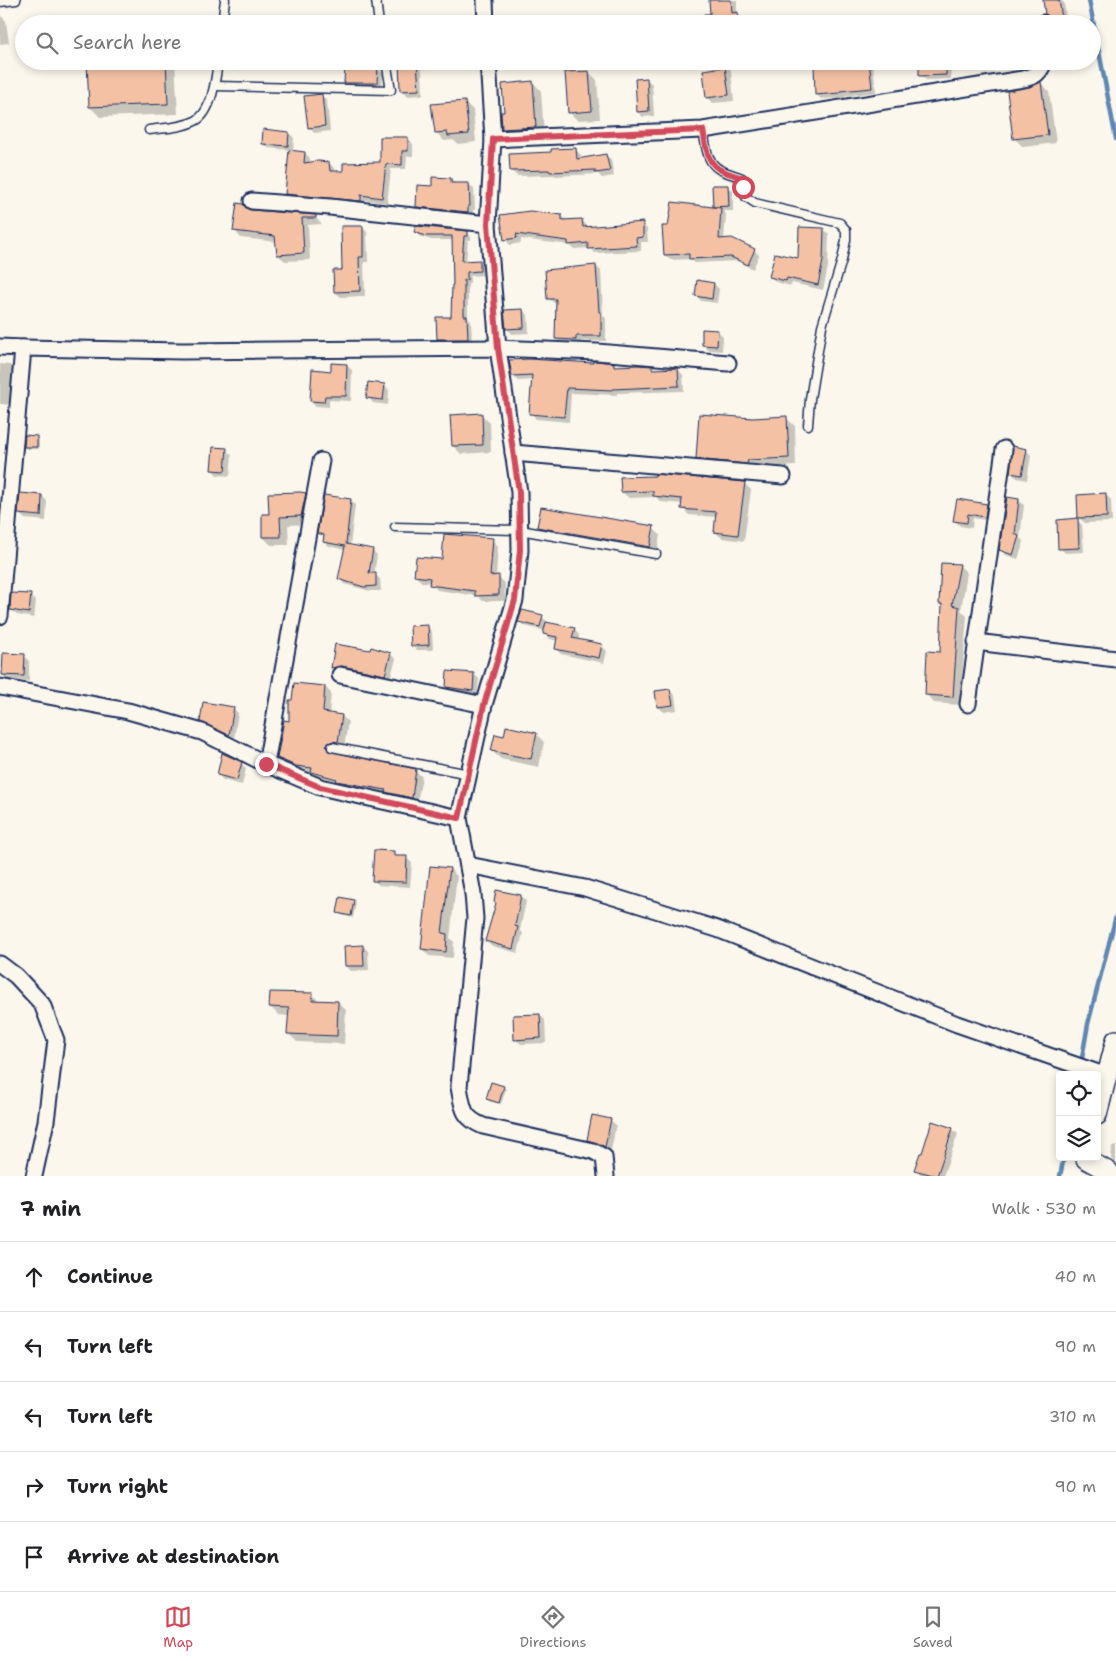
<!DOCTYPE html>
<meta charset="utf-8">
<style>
:root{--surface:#fff;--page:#f6f6f6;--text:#202124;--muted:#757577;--line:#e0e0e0;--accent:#d1495b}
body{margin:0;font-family:"Shantell Sans",sans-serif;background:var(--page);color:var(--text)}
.controls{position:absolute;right:15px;bottom:15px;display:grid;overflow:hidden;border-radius:5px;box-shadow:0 2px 8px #0003}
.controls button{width:45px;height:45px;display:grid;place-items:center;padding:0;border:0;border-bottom:1px solid var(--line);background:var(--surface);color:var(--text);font:25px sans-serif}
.stop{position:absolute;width:15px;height:15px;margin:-11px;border:4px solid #d1495b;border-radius:50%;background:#fff}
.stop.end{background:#d1495b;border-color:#fff;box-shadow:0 1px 5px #0008}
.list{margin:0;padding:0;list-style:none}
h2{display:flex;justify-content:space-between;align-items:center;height:65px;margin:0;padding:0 20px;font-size:21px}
h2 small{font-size:16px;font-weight:400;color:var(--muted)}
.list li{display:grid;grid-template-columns:32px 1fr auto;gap:15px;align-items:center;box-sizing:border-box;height:70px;padding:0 20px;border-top:1px solid var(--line)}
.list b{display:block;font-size:19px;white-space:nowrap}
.list em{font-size:16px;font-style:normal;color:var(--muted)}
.icon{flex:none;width:28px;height:28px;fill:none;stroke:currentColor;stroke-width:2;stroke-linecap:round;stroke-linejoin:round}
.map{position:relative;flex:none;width:1116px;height:1176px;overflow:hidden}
.search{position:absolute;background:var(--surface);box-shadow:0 2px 8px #0003;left:15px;right:15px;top:15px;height:55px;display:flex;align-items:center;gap:12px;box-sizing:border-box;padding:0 18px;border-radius:28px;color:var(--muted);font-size:19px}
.sheet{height:415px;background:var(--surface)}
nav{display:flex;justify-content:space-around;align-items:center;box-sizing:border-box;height:70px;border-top:1px solid var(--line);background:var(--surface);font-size:14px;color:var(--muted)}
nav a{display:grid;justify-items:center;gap:2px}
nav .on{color:var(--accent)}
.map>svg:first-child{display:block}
</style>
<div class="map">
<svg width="1116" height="1176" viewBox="0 0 1116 1176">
<rect width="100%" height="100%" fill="#fbf7ec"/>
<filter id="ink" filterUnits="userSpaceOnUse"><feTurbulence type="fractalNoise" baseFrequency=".02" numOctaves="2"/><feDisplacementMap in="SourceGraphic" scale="10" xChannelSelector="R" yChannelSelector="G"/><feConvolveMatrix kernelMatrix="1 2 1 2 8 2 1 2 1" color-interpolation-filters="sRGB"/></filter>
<g filter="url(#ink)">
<g fill="#0003">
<path d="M710 0H737V13L744 20V24H710Z"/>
<path d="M1044 0H1061L1064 3 1067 24H1053L1052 19 1046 14Z"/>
<path d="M0 15 6 21 9 43 0 44Z"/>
<path d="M167 19 172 24H98V22Z"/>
<path d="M88 61H175L178 114 100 117 90 107Z"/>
<path d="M346 61H376L377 68 383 73 382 88H351L346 82Z"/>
<path d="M400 61H434L435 69H422L423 95 407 96 402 91Z"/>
<path d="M712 61H730L734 101 713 103 707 97 704 69H713Z"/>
<path d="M853 61H871L873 64 876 92 845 96V98L821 99 816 94 853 64Z"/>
<path d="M920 61H950L951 79 926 80 921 75Z"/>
<path d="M589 72 597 80 600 119 577 120 569 112Z"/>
<path d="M646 79 652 84 654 116 643 117 638 112Z"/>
<path d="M533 82 541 91 544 135 511 137 503 129 506 113Z"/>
<path d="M1041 83 1049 91 1056 143 1023 147 1015 139 1029 88Z"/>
<path d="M322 96 327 101 330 131 314 133 309 127Z"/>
<path d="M464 102 473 110 476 142 458 144 453 140 444 141 436 132Z"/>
<path d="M289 133 294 138 293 152 305 153 310 158V164L329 163 334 168 335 172H344L381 163 408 138 413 144V156H407L406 169H391L387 203 366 200V205L291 199 286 194 291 150 268 148 263 143Z"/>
<path d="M575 149 581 155V160L606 155 611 160 614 176 602 178 598 174 556 176 554 175 517 176 511 171 552 153Z"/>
<path d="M451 179 456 184H469L474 189 475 210H473V217L422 212 417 206Z"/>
<path d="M727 186 733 191V211H723L726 214 724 240 754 250 759 255 753 269 737 261 695 263 691 259 670 260 665 255 670 227 717 208 714 206Z"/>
<path d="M248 211 315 217 322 224 308 225 310 260 285 261 278 255 277 242 241 238 235 231Z"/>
<path d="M502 216H562L566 221 582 220 587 226V228L642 224 647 229 648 242H641V251L595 253 590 248 574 249 570 245 521 239V243L510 245 505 239Z"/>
<path d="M362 227 367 232 368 262H364L365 296 341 297 335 292Z"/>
<path d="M823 229 829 234 828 267 823 290 792 283 791 286 776 282 771 277 800 260Z"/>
<path d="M415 232H467L471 237V240H468L466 262 479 261 483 266 484 275 470 276V284H468V318L471 321 472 343H443L439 339 452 318 453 240H431L419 236Z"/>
<path d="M596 266 601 271 603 316 606 318V341H581V344H562L556 339 557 303H554L548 298Z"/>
<path d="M714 284 719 289 717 303 701 301 696 295Z"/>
<path d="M523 310 528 315 529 333 512 334 507 328Z"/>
<path d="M717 331 723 336 722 351 708 350 703 345Z"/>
<path d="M0 364 10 365 18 373 15 405 0 404Z"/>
<path d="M613 364 617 367H652L654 370 678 369 683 375 684 391 617 393V395L571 393 569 422 536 419 531 413 533 380 518 381 513 376Z"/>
<path d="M346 365 352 370 351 401 329 400V407L316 406 311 401 332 372Z"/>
<path d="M384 385 389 390 388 405 373 403 368 397Z"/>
<path d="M482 415 490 423 491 452 461 454 453 446Z"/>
<path d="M786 418 795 426 796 466 756 468 705 467 697 459 753 419Z"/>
<path d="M36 437 39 439V449H28L25 446Z"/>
<path d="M226 450 232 455 230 476 217 475 212 469Z"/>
<path d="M1026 450 1031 455 1027 480 1017 478 1011 473Z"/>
<path d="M656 477 744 483 751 490 744 541 722 538 715 532 717 517 689 515 682 508 683 504 661 502 656 497 629 498 622 492Z"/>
<path d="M305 494 313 502 309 524 288 525 289 545H271L263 537 270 515Z"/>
<path d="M1106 495 1111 500 1112 522 1085 523 1079 518Z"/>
<path d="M42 496 47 501 46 521 25 519 19 514Z"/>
<path d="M351 500 355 505 350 546 372 550 377 555 374 574 380 579 381 591H370L344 584 340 579 345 550 329 546 324 542 325 538 319 533Z"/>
<path d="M958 500 986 505 991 510 990 521 973 518 972 528 960 526 955 521Z"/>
<path d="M1019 500 1024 505 1020 538 1024 542 1018 559 1006 555 1000 550Z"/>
<path d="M1077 520 1082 525 1084 552 1065 553 1060 548Z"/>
<path d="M538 527 653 528 660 535 657 554 545 534Z"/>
<path d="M492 540 498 546 496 577H498L505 583V601H483L478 596 437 590 431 583 422 582 415 576 443 561Z"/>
<path d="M959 565 967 573 961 610 967 616 960 705 934 703 926 694 941 653 943 607 940 604Z"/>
<path d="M30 596 36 601 34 618 17 615 11 610Z"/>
<path d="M542 617 548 622 547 624 574 629 579 635 578 641 601 645 607 651 604 663 561 654 556 649 558 641 550 639 545 634V631L525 626 520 621Z"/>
<path d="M427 626 432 632 433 650H417L412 645Z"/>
<path d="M336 646 390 654 396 659 390 679 337 673 332 668Z"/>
<path d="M24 656 29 661V681L8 680 3 675Z"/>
<path d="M474 674 479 679 477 696 452 692 447 687Z"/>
<path d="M325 687 331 693 329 714 342 716 348 722 344 748 334 749 333 754 416 771 422 777 417 803 344 787 340 783 318 778 314 773 303 772 284 764 278 758 290 722Z"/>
<path d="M670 691 675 696 677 710 664 712 658 707 656 692Z"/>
<path d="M233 708 238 713 234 739 206 727 201 721Z"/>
<path d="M536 734 544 742 539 767 501 759 492 751 505 737Z"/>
<path d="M241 763 246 769 242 785 223 780 218 774Z"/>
<path d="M394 853 398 857 406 858 412 863 410 887 379 885 373 880Z"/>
<path d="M431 867 450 869 457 876 450 938 454 942 453 958 429 956 422 949Z"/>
<path d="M521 896 526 901 520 930 523 933 518 953 492 946 487 941 497 904 495 902Z"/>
<path d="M353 901 356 903 353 918 341 915 339 913Z"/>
<path d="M363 946 368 951 369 970 351 971 346 966Z"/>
<path d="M312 994 319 1001 338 1002 346 1010 344 1044 297 1042 289 1034V1016L279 1015 270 1007Z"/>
<path d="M540 1015 545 1020 546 1043 521 1044 515 1039Z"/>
<path d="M503 1087 506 1089 501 1104 489 1101 487 1099Z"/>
<path d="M610 1120 616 1125 611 1151 594 1145 589 1140Z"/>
<path d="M952 1129 958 1134 943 1176H925L921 1175 916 1169Z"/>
<path d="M1112 1146H1116V1164L1111 1159Z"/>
</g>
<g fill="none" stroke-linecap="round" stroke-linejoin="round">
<g stroke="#5e87b1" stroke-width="4.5">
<path d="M1089 0 1116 139"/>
<path d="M1079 1075 1088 1024 1116 916"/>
<path d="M1060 1176 1064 1157"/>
</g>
</g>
<g fill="#f4c1a5" stroke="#1b2f5e">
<path d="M709 0H731L732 13 738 12 739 24H704V14H710Z"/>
<path d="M1043 0H1059L1063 24H1052L1051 18 1045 14Z"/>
<path d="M87 61H166L168 104 89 107Z"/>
<path d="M350 61H372V67H378L377 83H344L345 66H350Z"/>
<path d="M399 61H417L419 90 400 91Z"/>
<path d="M851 61H869L872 88 840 91V93L815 95 814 64 852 63Z"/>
<path d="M919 61H946V75L919 76Z"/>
<path d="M725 67 729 95 706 98 703 70Z"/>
<path d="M589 71 592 111 568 113 565 72Z"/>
<path d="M647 78 649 111 637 112 635 79Z"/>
<path d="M533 81 536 127 502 129 501 112H504L502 84Z"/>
<path d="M1041 82 1048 135 1013 139 1007 91 1029 87Z"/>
<path d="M322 94 325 126 308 128 304 96Z"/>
<path d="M465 101 469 134 448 136 447 132 435 133 431 104Z"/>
<path d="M263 129 289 132 288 146 262 144Z"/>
<path d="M380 137H408V151H402V165L386 164 382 198 361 195V201L285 194 289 150 305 152 304 163 318 161 329 162 330 171H343V163L380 162Z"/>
<path d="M576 148 577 159 606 154 610 171 595 173V170L550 172 549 170 510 171 509 154 551 152V149Z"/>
<path d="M432 177 451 178V183H469L470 206H468V212L416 207 417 185 432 186Z"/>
<path d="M712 185H728L729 206 713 207Z"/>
<path d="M672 202 721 208 719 239 732 238 755 249 748 265 731 257 689 259V254L664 255 662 226H668Z"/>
<path d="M237 203 243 204 246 208 251 210 316 215V218H302L304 253 277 255 275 236 233 231Z"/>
<path d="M530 211 562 215V220L582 219 583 227 643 222V237L636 238 637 246 588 249V243L568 245V241L516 234 517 238 504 240 500 215Z"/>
<path d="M341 226H363V257H359L360 291 334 292 333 270H342Z"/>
<path d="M416 226 468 231V236H464L462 261 480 260V271L467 272V280H464V316H467L468 339H437L436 317H451L452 285H453L452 236H426L414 232Z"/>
<path d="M799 227 824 228 823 261 818 285 787 278 786 281 769 277 775 253 798 258Z"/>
<path d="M596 265 599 312H601V336H576V340L555 339 556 299H547L545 270Z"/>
<path d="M697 280 714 283 712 299 695 296Z"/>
<path d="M523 309 524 328 506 329 504 310Z"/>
<path d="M702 329 718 330 717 346 702 345Z"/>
<path d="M529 359 593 363V361H596L614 363V366L638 365 652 366V369L678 368 679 386 613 389V390L567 388 564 417 529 414 532 375 512 376 509 360Z"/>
<path d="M331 363 347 364 346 396H325L324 402 310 401 312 369 331 371Z"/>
<path d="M368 382 385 384 383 400 366 398Z"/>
<path d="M482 413 483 445 452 446 450 415Z"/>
<path d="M699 414 753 418 787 416 789 458 748 460 747 464 696 459Z"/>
<path d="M25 435 37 436V447H24Z"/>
<path d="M1013 446 1027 449 1022 475 1010 473Z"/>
<path d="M213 447 227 448 225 471 211 470Z"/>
<path d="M655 474 745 482 738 535 714 532 716 512 681 509 682 499 653 496V491L621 492 620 477 655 476Z"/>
<path d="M300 492 306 493 301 516 280 517 281 537H262V514H269L268 493Z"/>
<path d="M20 493 42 495 41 516 18 514Z"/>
<path d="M1106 493 1107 517 1078 518 1077 495Z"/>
<path d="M324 495 351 499 346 544 373 549 369 573H376V586L364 587 338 579 345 546 323 542 324 535 317 533Z"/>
<path d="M1007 497 1019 499 1015 534 1019 536 1013 555 999 550Z"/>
<path d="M957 499 987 504 985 517 968 514 967 523 953 521Z"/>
<path d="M541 507 654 526 650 547 537 527Z"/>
<path d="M1078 518 1079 548 1058 549 1057 520Z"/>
<path d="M444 534 493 538 490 576 499 575V595L475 596V591L429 585 430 578 414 576 416 557 442 559Z"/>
<path d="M941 563 960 564 952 605 959 607 953 697 925 695 927 651 940 652 942 604H939Z"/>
<path d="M11 593 31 594 29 613 10 610Z"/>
<path d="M522 610 543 615 540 627 518 622Z"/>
<path d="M546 622 575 628 572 638 602 644 599 658 555 649 557 637 543 634Z"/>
<path d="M428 625 429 645 411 646 410 626Z"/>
<path d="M335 644 370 650 371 647 391 653 385 675 342 666 331 668Z"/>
<path d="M3 653 25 654 24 676 2 675Z"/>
<path d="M447 671 474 673 473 691 446 687Z"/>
<path d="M294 683 325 686 323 712 342 715 338 742 333 741 328 743 326 746 328 751 416 769 412 798 385 792 386 790 336 781 337 779 311 772 312 768 296 766 277 758 284 720 289 721V700H292Z"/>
<path d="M670 689 673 705 657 707 655 691Z"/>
<path d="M203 702 234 707 229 735 200 722Z"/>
<path d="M506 726 537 733 531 759 491 751 495 734 504 736Z"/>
<path d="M222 753 242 762 237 780 217 775Z"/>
<path d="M374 850 394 851V856H407L406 882 372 881Z"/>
<path d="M430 866 450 868 442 933 447 934 446 952 421 949Z"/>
<path d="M496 890 521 895 515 926 518 927 513 949 485 941 496 903 494 902Z"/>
<path d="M340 897 354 900 351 916 337 913Z"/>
<path d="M363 945 364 966H345L344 946Z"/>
<path d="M270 992 313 993 312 1000 338 1001 337 1036 287 1034 289 1008 269 1007Z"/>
<path d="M540 1014 541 1038 514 1040 513 1015Z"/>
<path d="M491 1082 504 1086 499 1103 486 1099Z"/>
<path d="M592 1115 611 1119 605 1147 597 1143 587 1140Z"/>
<path d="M932 1121 953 1128 937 1176 914 1170 920 1153H922Z"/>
</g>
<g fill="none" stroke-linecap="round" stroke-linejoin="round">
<g stroke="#1b2f5e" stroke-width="11">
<g id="service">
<path d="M376 0 379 24"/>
<path d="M0 2 16 0"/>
<path d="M222 24 225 0"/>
<path d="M215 86 391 90 386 61"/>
<path d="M149 130C164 128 181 128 195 121 212 113 216 78 218 61"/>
<path d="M703 130C706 145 706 165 723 171 729 174 736 175 742 178L746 197 755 203 840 223 846 230V240L842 260 822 326 810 399 808 425"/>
<path d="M395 527 520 530 656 554"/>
<path d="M332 747 469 774"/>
</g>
</g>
<g stroke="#1b2f5e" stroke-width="19">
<g id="minor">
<path d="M485 0 486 24"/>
<path d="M1043 23V24"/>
<path d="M488 61 493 139 488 224 498 348 519 492 520 550 515 600 484 705 459 818 473 894 475 918 459 1087C463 1108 462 1117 483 1126L593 1151 604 1157 606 1176"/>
<path d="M493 139 703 130 1023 79C1034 77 1041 73 1044 61"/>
<path d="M252 201 330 207 488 224"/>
<path d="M0 347 23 348"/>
<path d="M513 453 783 476"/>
<path d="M0 616 23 348 182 351 498 348 597 352 728 363"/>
<path d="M976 642 1116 659"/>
<path d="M340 675 484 705"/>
<path d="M0 687 128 711 202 732 266 764 320 787 459 818"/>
<path d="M968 704 1004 449"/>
<path d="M266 764 321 461"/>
<path d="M468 865 585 888 717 929 957 1024 1107 1076"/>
<path d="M0 964 16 976 42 1004 56 1040 46 1121 34 1176"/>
</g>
</g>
<g stroke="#1b2f5e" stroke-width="22">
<g id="tertiary">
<path d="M1097 1115 1116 1040"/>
<path d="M1087 1157 1086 1159 1109 1172V1176"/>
</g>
</g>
<use href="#service" stroke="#fbf7ec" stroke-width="8"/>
<use href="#minor" stroke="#fbf7ec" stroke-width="15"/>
<use href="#tertiary" stroke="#fbf7ec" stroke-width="19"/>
</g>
</g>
<g fill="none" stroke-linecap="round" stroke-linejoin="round" filter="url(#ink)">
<path stroke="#d1495b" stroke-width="6" d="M266 764 320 787 459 818 484 705 515 600 520 550 519 492 498 348 488 224 493 139 703 130C706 145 706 165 723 171 729 174 735 175 742 178L743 187"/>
</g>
</svg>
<div class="controls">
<button><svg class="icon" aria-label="locate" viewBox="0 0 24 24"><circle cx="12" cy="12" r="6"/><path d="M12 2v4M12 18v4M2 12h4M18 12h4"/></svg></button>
<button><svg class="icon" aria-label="layers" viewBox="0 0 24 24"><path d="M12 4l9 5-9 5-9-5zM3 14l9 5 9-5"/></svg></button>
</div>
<div class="stop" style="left:743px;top:187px"></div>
<div class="stop end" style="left:266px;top:764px"></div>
<div class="search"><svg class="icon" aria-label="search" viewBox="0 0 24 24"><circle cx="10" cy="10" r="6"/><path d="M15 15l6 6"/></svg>Search here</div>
</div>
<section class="sheet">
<h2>7 min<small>Walk · 530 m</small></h2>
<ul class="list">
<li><svg class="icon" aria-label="ahead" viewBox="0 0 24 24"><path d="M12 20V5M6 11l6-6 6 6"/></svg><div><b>Continue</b></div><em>40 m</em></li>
<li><svg class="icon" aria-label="left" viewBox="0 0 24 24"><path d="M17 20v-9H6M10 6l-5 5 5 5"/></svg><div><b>Turn left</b></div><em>90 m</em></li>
<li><svg class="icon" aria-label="left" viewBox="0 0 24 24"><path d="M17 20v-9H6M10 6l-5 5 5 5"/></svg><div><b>Turn left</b></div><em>310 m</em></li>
<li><svg class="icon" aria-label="right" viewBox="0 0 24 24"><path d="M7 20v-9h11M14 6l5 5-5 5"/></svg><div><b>Turn right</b></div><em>90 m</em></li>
<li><svg class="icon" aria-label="arrive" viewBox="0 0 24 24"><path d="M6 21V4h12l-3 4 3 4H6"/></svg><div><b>Arrive at destination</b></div></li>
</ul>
</section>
<nav>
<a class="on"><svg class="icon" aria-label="map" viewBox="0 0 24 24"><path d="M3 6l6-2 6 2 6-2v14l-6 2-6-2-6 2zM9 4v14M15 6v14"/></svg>Map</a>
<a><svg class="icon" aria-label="directions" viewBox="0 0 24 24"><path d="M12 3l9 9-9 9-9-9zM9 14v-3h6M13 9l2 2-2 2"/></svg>Directions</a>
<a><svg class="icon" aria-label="saved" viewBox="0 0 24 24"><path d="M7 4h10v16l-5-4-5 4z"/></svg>Saved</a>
</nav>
